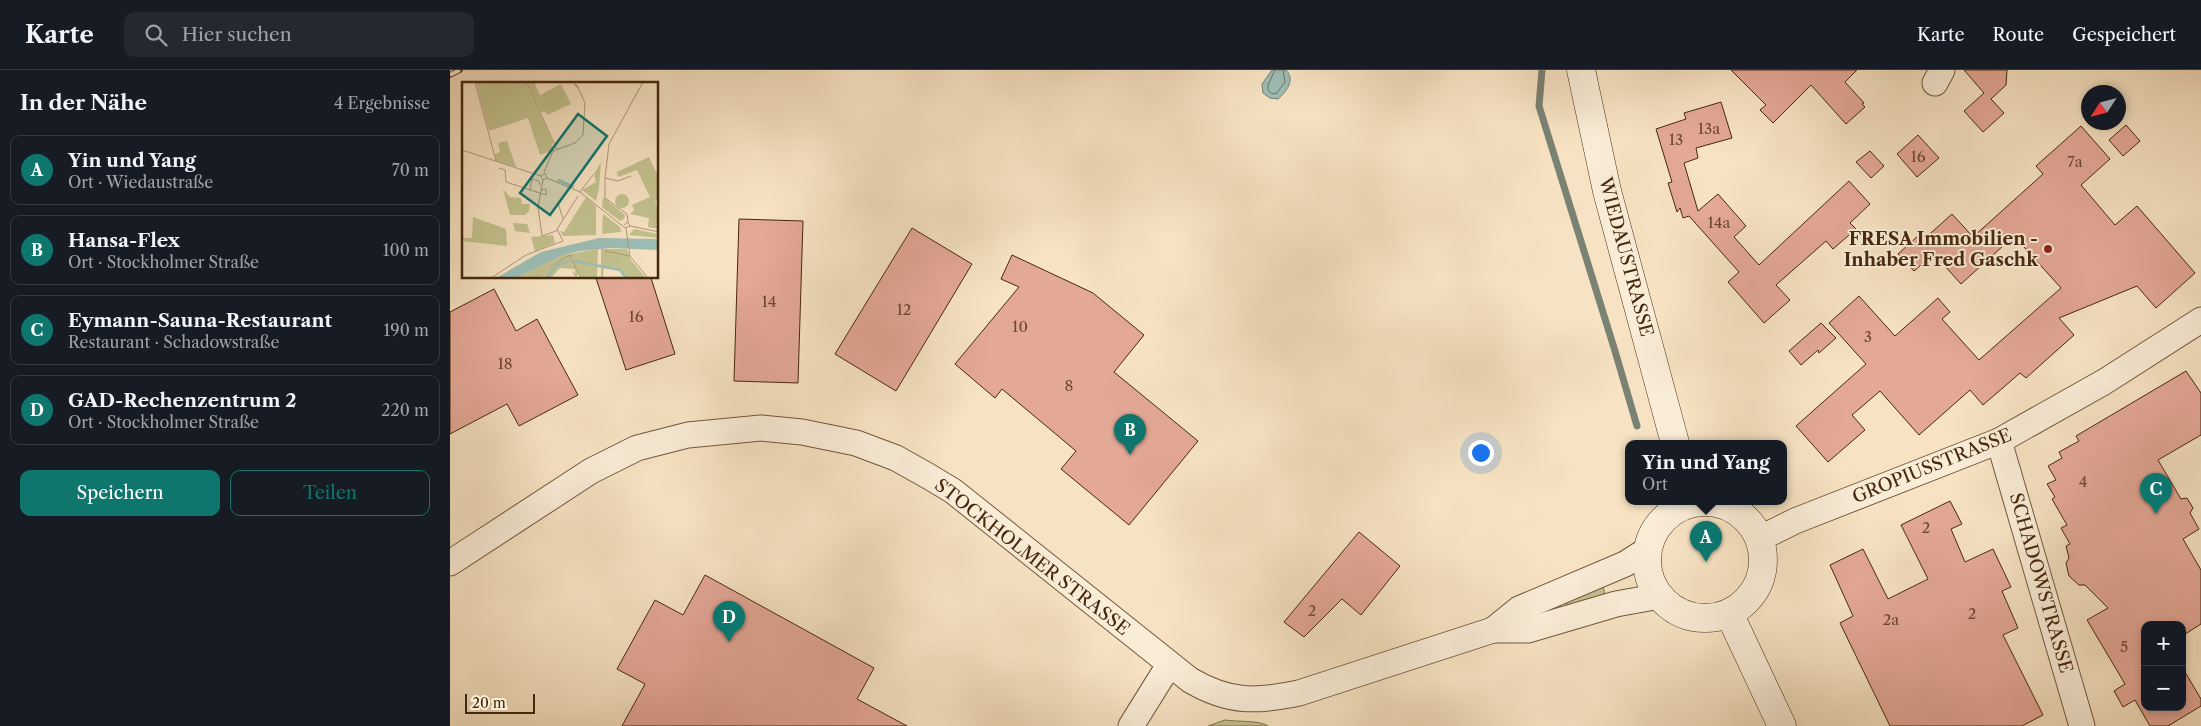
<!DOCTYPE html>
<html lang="de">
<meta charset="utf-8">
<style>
:root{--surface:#171b24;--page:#242831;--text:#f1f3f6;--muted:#9ea1a6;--line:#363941;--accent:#0f766e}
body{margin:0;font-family:"Libre Caslon Text",serif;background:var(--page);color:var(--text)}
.controls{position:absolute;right:15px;bottom:15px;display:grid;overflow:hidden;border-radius:10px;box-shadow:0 2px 8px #0003}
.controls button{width:45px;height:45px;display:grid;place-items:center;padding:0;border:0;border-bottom:1px solid var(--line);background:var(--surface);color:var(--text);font:25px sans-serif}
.compass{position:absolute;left:1631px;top:15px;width:45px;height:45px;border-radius:50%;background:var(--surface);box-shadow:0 2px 8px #0003;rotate:234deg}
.scale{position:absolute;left:15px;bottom:12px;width:70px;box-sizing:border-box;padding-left:5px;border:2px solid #46280e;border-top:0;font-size:14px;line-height:18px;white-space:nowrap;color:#46280e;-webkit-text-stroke:4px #faedd8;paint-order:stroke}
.you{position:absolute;left:1030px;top:382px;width:18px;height:18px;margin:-12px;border:4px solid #fff;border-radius:50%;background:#1a73e8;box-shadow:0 0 0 8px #1a73e833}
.badge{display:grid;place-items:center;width:32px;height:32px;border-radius:50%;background:var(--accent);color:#fff;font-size:16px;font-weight:700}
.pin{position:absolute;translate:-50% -41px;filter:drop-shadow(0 1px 2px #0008)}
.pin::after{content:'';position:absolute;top:26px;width:18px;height:15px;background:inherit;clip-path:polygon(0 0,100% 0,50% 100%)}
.popup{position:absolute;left:1175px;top:370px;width:162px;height:65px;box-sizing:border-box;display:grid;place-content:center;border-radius:10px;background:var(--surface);filter:drop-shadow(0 1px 4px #0005);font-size:16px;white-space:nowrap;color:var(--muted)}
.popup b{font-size:19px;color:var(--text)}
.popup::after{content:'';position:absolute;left:50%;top:100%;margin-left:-10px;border:10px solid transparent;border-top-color:var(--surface)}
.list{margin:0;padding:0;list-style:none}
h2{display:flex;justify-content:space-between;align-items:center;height:65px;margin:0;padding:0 20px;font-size:21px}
h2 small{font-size:16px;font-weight:400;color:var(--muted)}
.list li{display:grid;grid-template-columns:32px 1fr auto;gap:15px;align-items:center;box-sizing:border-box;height:70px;margin:0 10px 10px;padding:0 10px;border:1px solid var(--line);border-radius:10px}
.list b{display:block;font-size:19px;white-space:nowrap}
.list p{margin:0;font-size:16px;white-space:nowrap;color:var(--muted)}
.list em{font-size:16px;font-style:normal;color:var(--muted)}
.actions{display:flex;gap:10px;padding:15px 20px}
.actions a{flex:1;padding:11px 0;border:1px solid var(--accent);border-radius:10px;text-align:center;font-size:18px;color:var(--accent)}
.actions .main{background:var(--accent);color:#fff}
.icon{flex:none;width:28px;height:28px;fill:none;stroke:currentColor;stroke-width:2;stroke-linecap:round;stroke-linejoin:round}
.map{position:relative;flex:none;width:1751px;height:656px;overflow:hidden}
header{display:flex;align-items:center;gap:30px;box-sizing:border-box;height:70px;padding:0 25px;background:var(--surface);border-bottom:1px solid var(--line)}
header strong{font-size:24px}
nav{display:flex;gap:28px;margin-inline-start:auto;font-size:18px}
.search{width:350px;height:45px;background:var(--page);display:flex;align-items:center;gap:12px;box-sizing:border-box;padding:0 18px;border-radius:10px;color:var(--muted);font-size:19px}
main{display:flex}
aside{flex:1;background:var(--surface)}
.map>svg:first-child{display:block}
</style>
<header>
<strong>Karte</strong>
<div class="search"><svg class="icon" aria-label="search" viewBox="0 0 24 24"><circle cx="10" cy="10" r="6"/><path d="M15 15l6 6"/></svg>Hier suchen</div>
<nav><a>Karte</a><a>Route</a><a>Gespeichert</a></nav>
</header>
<main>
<aside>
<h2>In der Nähe<small>4 Ergebnisse</small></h2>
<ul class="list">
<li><span class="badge">A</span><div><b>Yin und Yang</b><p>Ort · Wiedaustraße</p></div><em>70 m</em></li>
<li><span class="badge">B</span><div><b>Hansa-Flex</b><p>Ort · Stockholmer Straße</p></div><em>100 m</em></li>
<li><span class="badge">C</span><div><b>Eymann-Sauna-Restaurant</b><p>Restaurant · Schadowstraße</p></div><em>190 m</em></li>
<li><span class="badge">D</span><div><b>GAD-Rechenzentrum 2</b><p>Ort · Stockholmer Straße</p></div><em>220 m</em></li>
</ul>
<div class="actions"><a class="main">Speichern</a><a>Teilen</a></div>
</aside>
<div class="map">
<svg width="1751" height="656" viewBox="0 0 1751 656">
<rect width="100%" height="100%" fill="#f7e3c3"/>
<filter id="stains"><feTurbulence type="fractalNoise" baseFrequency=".004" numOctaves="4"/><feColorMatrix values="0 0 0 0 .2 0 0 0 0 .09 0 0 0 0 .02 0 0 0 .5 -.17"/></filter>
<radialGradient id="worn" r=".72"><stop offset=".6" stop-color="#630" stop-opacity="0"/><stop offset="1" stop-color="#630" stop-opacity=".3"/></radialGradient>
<g fill="#c3c28f" stroke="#84754e">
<path d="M1153 517 1156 528 1118 537 1116 535 1119 529Z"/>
<path d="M775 650C787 652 809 650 818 656H758Z"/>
</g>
<path fill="#9dbeb6" stroke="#7a8273" d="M822 0H836C846 10 836 22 828 29L820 28 813 23 812 14Z"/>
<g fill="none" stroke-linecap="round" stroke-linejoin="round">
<path stroke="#727362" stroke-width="1" d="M825 0 818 15V20L822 24 827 23 835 12 833 0"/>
<path stroke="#7a8273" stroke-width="7" d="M1092 0 1089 36 1165 281 1187 356"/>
</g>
<g fill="#e4a897" stroke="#46280e">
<path d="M1281 0H1407L1395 12 1414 33 1412 34 1415 37 1396 54 1361 15 1323 53 1310 40 1316 35Z"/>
<path d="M1514 0H1557L1556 15 1541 29 1554 43 1533 62 1514 41 1534 23Z"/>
<path d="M1271 32 1282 68 1246 78 1248 88 1234 93 1248 141 1268 124 1296 156 1284 167 1309 195 1399 111 1420 134 1400 153 1406 159 1383 179 1376 171 1326 215 1340 230 1314 253 1278 212 1289 202 1239 146 1233 148 1230 138 1227 142 1218 113 1222 112 1206 59 1236 49 1234 43Z"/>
<path d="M1676 55 1690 71 1673 86 1659 70Z"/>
<path d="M1631 56 1660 89 1631 115 1665 155 1687 136 1745 203 1706 238 1687 216 1609 248 1624 265 1576 308 1570 303 1533 335 1520 320 1469 365 1430 321 1402 345 1415 360 1378 392 1346 356 1416 294 1379 253 1409 226 1445 266 1488 228 1500 242 1492 249 1529 290 1611 218 1564 166 1511 214 1484 184 1464 201 1448 184 1469 165 1473 170 1502 144 1523 167 1593 104 1586 96Z"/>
<path d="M1468 65 1489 88 1467 107 1447 84Z"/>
<path d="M1420 81 1434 96 1421 108 1406 92Z"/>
<path d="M289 149 353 151 348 313 284 311Z"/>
<path d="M462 158 522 194 446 321 385 284Z"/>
<path d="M562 185 643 223 694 265 664 302 748 371 679 455 611 399 626 381 552 319 545 328 505 294 569 217 551 209Z"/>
<path d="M146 208H201L225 284 176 300Z"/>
<path d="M44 219 66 261 87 249 128 325 69 356 57 334 0 364V242Z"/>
<path d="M1371 253 1386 268 1369 283 1368 280 1351 295 1339 281Z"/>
<path d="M1736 301 1751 323V365L1708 390 1731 429 1737 428 1743 438 1740 443 1749 459 1733 469 1751 500V554L1732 566V555H1695V637H1732V597L1751 629V636L1718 656H1700L1685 630 1673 637 1664 621 1675 614 1637 550 1658 538 1635 515H1629L1619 506 1616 493 1619 488 1616 476 1620 474 1611 458 1617 455 1602 429 1605 427 1597 414 1606 410 1598 396 1612 388 1609 382 1629 371 1626 366Z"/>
<path d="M1500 431 1512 454 1501 459 1515 492 1543 479 1561 517 1552 521 1568 558 1553 565 1593 645 1572 656H1440L1390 553 1403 546 1380 495 1413 479 1438 529 1478 509 1451 455Z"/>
<path d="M909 462 950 496 911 545 892 529 854 567 834 552Z"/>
<path d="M255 505 424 598 407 629 457 656H172L195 614 167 599 205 530 233 545Z"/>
</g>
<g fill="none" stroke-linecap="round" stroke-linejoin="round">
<g stroke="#72573b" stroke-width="27">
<g id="street">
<path d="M1485 13 1492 0"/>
<path d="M1549 371 1632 656"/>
<path d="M1309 469 1345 451 1549 371 1654 312 1751 250"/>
<path d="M0 493 141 401 187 378 238 365 311 358 352 362 406 373 446 388 478 406 503 421 562 468 740 610C779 633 806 632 849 623L1043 560H1078L1166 534 1210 526"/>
<path d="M1043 560 1069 539 1175 494 1197 480"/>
<path d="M681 656 719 595"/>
</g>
</g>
<g stroke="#46280e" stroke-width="29">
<g id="secondary">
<path d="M1131 0 1157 121 1225 373"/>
<circle cx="1255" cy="490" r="58"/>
<path d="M1279 543 1332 656"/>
</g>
</g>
<use href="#street" stroke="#faedd8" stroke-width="25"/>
<use href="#secondary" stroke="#faedd8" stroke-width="28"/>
<g stroke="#46280e" stroke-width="5.5">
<path id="rail" d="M0 5 10 0"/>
</g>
<use href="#rail" stroke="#faedd8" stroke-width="4" stroke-dasharray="11" stroke-linecap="butt"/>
</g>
<circle fill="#8f2418" stroke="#faedd8" stroke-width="2" cx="1598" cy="179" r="5"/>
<g text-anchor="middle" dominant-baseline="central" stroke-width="4" stroke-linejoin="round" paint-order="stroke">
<g font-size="15" fill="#6e4830">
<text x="1259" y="58">13a</text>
<text x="1226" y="69">13</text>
<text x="1468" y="86">16</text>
<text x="1625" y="91">7a</text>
<text x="1269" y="152">14a</text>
<text x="319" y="231">14</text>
<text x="454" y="239">12</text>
<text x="186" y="246">16</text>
<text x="570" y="256">10</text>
<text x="1418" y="266">3</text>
<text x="55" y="293">18</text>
<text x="619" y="315">8</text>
<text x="1633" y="411">4</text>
<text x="1476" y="457">2</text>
<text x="862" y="540">2</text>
<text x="1522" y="543">2</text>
<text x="1441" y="549">2a</text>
<text x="1674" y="576">5</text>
</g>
<g font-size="18" font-weight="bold" fill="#46280e" stroke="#faedd8" text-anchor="end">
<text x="1588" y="169">FRESA Immobilien -<tspan x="1588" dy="21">Inhaber Fred Gaschk</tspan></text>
</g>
<g font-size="18" fill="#46280e" stroke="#faedd8">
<text transform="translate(1176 187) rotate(75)">WIEDAUSTRASSE</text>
<text transform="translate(1482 396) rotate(-22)">GROPIUSSTRASSE</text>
<text transform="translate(582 487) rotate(38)">STOCKHOLMER STRASSE</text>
<text transform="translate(1591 513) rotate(74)">SCHADOWSTRASSE</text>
</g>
</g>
<g transform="translate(12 12)">
<rect width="196" height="196" fill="#f7e3c3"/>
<path d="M14 0H63L91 60 89 69 78 73 66 36 27 49ZM64 0H77L73 2 78 13 99 2 109 22 85 33 83 29 79 31ZM45 59 54 85 34 79 33 72 38 70 36 61ZM187 75 196 94V117L193 120 196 127V147L186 145 187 136 168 132 172 128 170 123 188 115 175 88 156 95 155 90ZM139 80 137 106 134 119 120 108 134 100 132 92ZM41 107 48 115 59 116 60 122H68L67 129 63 133H48ZM153 119a7 7 0 1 1 14 0a7 7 0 1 1-14 0ZM124 115 134 124V153L101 154 98 149 102 150ZM141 115 163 133 162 137 158 139 140 125ZM141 132 158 145 159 150 140 152ZM11 135 44 147 45 164 0 159V156H10ZM51 141 65 142 68 151 53 149ZM172 147 196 152V156L167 153ZM91 153 93 161 73 169 69 155ZM136 167 135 196H119L110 174 118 196 116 192 114 196 110 189 114 191 112 187 98 186 89 196H80L88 185 106 174 86 185 78 196H54L101 173ZM139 167H165L169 178 184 196H163L158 189 142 184 141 196H139Z" fill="#c3c28f"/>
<path d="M137 156 196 157V168L148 166 118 169 101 173 54 196H34L79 170Z" fill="#9dbeb6"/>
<path fill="none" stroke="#9dbeb6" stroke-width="2.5" d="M96 98 112 105M112 179 158 188 164 196M84 196 94 184 108 178"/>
<path fill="none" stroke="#b0987b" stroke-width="1" d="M13 0 34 79M64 0 95 67M0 68 79 94M37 86 43 88 44 100 84 113V107L79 108M82 90 91 69 113 61 121 53 123 21 115 3 112 2 116 6M85 96 81 98 79 94 83 91 85 96 118 110 163 146 168 144 166 140 162 143M143 96 156 99 169 94M81 98 76 125 80 154 94 149 116 114M68 108 70 97 77 99 78 103M118 110 131 93M96 121 101 137M166 140 165 132 143 116V96L147 62 181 0M168 144 197 150M164 146 168 174 186 196M143 169 168 174M29 196 64 173 101 159 95 147M79 196 87 185 108 173 119 196"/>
<path fill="#0f766e" fill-opacity="0.15" stroke="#0f766e" stroke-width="2.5" d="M116 32 145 54 88 133 58 111Z"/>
<rect width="196" height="196" fill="none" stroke="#46280e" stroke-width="2.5"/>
</g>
<rect width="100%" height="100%" filter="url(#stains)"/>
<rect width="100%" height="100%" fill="url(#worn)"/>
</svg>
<div class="controls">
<button>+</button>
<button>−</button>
</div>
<svg class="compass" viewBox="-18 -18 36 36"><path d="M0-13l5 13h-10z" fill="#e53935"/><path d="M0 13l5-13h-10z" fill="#9ea1a6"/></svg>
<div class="scale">20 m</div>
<div class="you"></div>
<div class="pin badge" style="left:1256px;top:492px">A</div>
<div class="popup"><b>Yin und Yang</b>Ort</div>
<div class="pin badge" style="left:680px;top:385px">B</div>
<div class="pin badge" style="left:1706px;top:444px">C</div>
<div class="pin badge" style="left:279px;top:572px">D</div>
</div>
</main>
